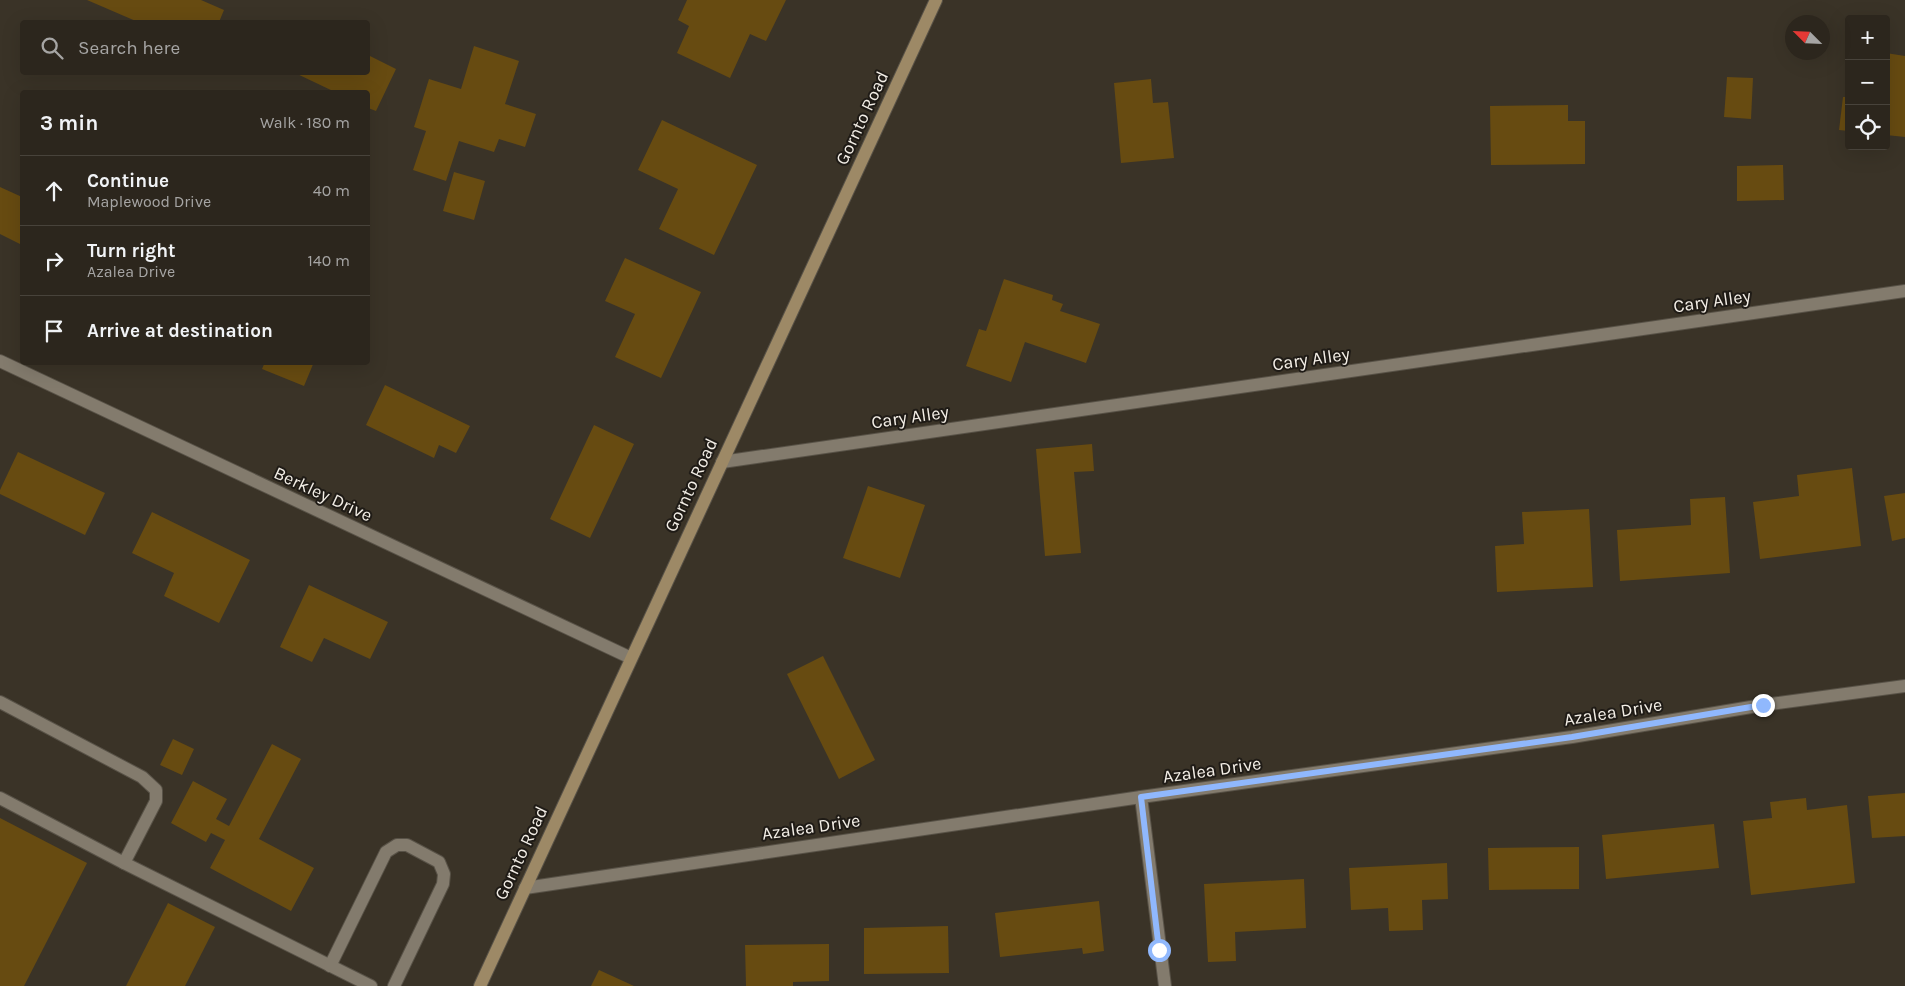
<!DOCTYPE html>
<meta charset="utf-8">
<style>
:root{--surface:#2c261d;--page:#342e26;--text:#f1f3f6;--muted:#a6a5a4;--line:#48433b}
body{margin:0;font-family:Karla,sans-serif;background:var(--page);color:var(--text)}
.controls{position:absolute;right:15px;top:15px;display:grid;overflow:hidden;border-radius:5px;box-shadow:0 5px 20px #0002}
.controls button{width:45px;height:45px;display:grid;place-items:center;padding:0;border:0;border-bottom:1px solid var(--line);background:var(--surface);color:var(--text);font:25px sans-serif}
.compass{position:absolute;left:1785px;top:15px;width:45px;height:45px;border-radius:50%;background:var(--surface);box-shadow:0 5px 20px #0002;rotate:294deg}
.stop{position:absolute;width:15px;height:15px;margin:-11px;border:4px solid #90b8fd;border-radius:50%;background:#fff}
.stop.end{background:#90b8fd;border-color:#fff;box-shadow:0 1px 5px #0008}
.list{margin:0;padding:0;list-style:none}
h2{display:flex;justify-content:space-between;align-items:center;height:65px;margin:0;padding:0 20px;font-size:21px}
h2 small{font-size:16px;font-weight:400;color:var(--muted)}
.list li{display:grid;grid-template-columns:32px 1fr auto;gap:15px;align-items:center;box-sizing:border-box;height:70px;padding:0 20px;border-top:1px solid var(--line)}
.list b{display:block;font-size:19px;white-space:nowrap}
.list p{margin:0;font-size:16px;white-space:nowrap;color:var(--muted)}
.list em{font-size:16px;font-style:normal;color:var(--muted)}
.icon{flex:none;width:28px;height:28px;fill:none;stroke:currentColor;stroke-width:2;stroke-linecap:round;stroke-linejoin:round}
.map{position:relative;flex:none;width:1905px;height:986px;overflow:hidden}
.search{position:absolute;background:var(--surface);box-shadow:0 5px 20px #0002;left:20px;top:20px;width:350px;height:55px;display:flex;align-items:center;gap:12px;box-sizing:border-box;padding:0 18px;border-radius:5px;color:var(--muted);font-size:19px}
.panel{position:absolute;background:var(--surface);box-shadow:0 5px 20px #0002;left:20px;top:90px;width:350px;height:275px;border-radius:5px}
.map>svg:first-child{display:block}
</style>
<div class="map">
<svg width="1905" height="986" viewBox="0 0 1905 986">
<rect width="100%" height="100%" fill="#3a3327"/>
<g fill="#674b11">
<path d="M87 0H201L224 10 219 22H138Z"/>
<path d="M687 0H786L766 41 750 34 730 78 677 53 689 26 678 20Z"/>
<path d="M474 46 519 61 505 104 536 114 525 147 499 139 494 152 459 141 446 181 413 170 426 131 414 127 429 79 461 89Z"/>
<path d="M1886 53 1905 56V137L1886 135Z"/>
<path d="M368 55 396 69 376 111 368 108V92H335L293 72H368Z"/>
<path d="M1727 77 1753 78 1751 119 1724 117Z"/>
<path d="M1151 79 1153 103 1168 102 1174 158 1121 163 1114 83Z"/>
<path d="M1843 97H1849V131L1839 130Z"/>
<path d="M1568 105V121H1585V164L1491 165 1490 106Z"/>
<path d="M662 120 757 165 714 255 659 229 678 189 638 170Z"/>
<path d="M1783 165 1784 200 1737 201V166Z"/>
<path d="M454 172 485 181 474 220 443 211Z"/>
<path d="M0 187 22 197V245L0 234Z"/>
<path d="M625 258 701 292 661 378 615 357 635 314 605 301Z"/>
<path d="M1004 279 1053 295 1052 300 1063 304 1060 311 1100 324 1086 363 1025 342 1011 382 966 366 979 329 986 331Z"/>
<path d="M265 362H314L304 386 262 369Z"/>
<path d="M385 385 470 426 456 453 439 445 434 458 366 425Z"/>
<path d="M594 425 634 444 590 538 550 519Z"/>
<path d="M1092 444 1094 471 1074 472 1081 553 1045 556 1036 449Z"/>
<path d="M18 452 105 493 85 535 0 494V490Z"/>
<path d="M1852 468 1861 546 1760 559 1753 502 1799 496 1797 475Z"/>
<path d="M868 486 925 505 900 578 843 558Z"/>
<path d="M1905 493V538L1892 541 1884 496Z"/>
<path d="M1725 497 1730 573 1620 581 1617 530 1691 525 1690 499Z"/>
<path d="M1589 509 1593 587 1497 592 1495 546 1524 544 1522 512Z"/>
<path d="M152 512 250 560 219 623 164 596 174 573 132 553Z"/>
<path d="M309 585 388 622 370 659 324 638 312 662 280 647Z"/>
<path d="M823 656 875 760 839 779 787 674Z"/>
<path d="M173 739 194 749 182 775 160 765Z"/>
<path d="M272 744 301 759 259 839 314 868 291 911 210 868 225 840 211 833 206 842 171 823 193 781 227 799 216 819 229 826Z"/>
<path d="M1905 793V836L1872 838 1868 796Z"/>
<path d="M1806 798 1807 810 1847 805 1855 883 1751 895 1743 821 1772 818 1770 802Z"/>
<path d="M0 818 87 863 24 986H0Z"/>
<path d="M1714 824 1719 868 1606 879 1602 835Z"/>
<path d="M1579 847V889L1489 890 1488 848Z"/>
<path d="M1447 863 1448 899 1422 900 1423 930 1389 931 1388 908 1351 910 1349 868Z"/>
<path d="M1304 879 1306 928 1235 932 1236 961 1208 962 1204 884Z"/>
<path d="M1099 901 1104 951 1083 954 1082 948 1000 957 995 913Z"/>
<path d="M168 903 215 927 185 986H126Z"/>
<path d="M948 926 949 973 864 974V928Z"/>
<path d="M829 944V981L793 982V986H746L745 945Z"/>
<path d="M599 970 634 986H591Z"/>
</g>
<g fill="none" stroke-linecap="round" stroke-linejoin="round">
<g stroke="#585247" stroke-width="14">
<g id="service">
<path d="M722 462 1905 291"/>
<path d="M0 702 142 777 156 790V801L124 863"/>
<path d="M0 798 124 863 371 986"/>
<path d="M330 966 386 852 397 845H407L439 862 444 874 443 884 394 986"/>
</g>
</g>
<g stroke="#585247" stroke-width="14">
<g id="minor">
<path d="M0 361 631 658"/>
<path d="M1141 797 1165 986"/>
<path d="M525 888 1141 797 1572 737 1763 705 1905 686"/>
</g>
</g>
<g stroke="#585247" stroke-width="14">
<path id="secondary" d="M480 986 936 0"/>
</g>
<use href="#service" stroke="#837b6d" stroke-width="12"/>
<use href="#minor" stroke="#837b6d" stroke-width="12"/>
<use href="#secondary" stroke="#9d8966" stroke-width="12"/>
</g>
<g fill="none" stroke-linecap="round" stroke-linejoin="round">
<path stroke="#90b8fd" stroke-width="6" d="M1159 950 1141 797 1572 737 1763 705"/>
</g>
<g text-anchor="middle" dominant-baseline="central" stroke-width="4" stroke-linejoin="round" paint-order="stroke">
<g font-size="18" fill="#f3eee6" stroke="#1f1b16">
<text transform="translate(862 118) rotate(-65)">Gornto Road</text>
<text transform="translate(1712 301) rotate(-8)">Cary Alley</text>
<text transform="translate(1311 359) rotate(-8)">Cary Alley</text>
<text transform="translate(910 417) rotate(-8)">Cary Alley</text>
<text transform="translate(691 485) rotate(-65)">Gornto Road</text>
<text transform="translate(323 494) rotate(25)">Berkley Drive</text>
<text transform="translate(1613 712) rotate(-9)">Azalea Drive</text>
<text transform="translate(1212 770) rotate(-8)">Azalea Drive</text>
<text transform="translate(811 827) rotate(-8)">Azalea Drive</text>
<text transform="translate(521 853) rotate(-65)">Gornto Road</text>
</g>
</g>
</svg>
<div class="controls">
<button>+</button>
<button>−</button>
<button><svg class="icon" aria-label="locate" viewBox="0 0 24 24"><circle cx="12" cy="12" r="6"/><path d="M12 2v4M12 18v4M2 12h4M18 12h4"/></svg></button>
</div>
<svg class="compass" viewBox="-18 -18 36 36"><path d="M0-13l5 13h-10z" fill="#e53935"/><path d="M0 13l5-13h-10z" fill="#a6a5a4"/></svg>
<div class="stop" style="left:1159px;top:950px"></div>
<div class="stop end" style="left:1763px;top:705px"></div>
<div class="search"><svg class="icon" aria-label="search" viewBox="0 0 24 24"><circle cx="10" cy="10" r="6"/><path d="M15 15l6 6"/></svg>Search here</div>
<section class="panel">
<h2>3 min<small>Walk · 180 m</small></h2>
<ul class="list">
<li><svg class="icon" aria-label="ahead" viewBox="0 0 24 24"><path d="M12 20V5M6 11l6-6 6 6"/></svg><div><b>Continue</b><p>Maplewood Drive</p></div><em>40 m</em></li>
<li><svg class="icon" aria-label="right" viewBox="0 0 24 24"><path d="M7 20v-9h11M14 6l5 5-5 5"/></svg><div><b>Turn right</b><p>Azalea Drive</p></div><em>140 m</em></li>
<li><svg class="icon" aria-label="arrive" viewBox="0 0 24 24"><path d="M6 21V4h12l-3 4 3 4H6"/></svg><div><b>Arrive at destination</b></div></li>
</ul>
</section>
</div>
